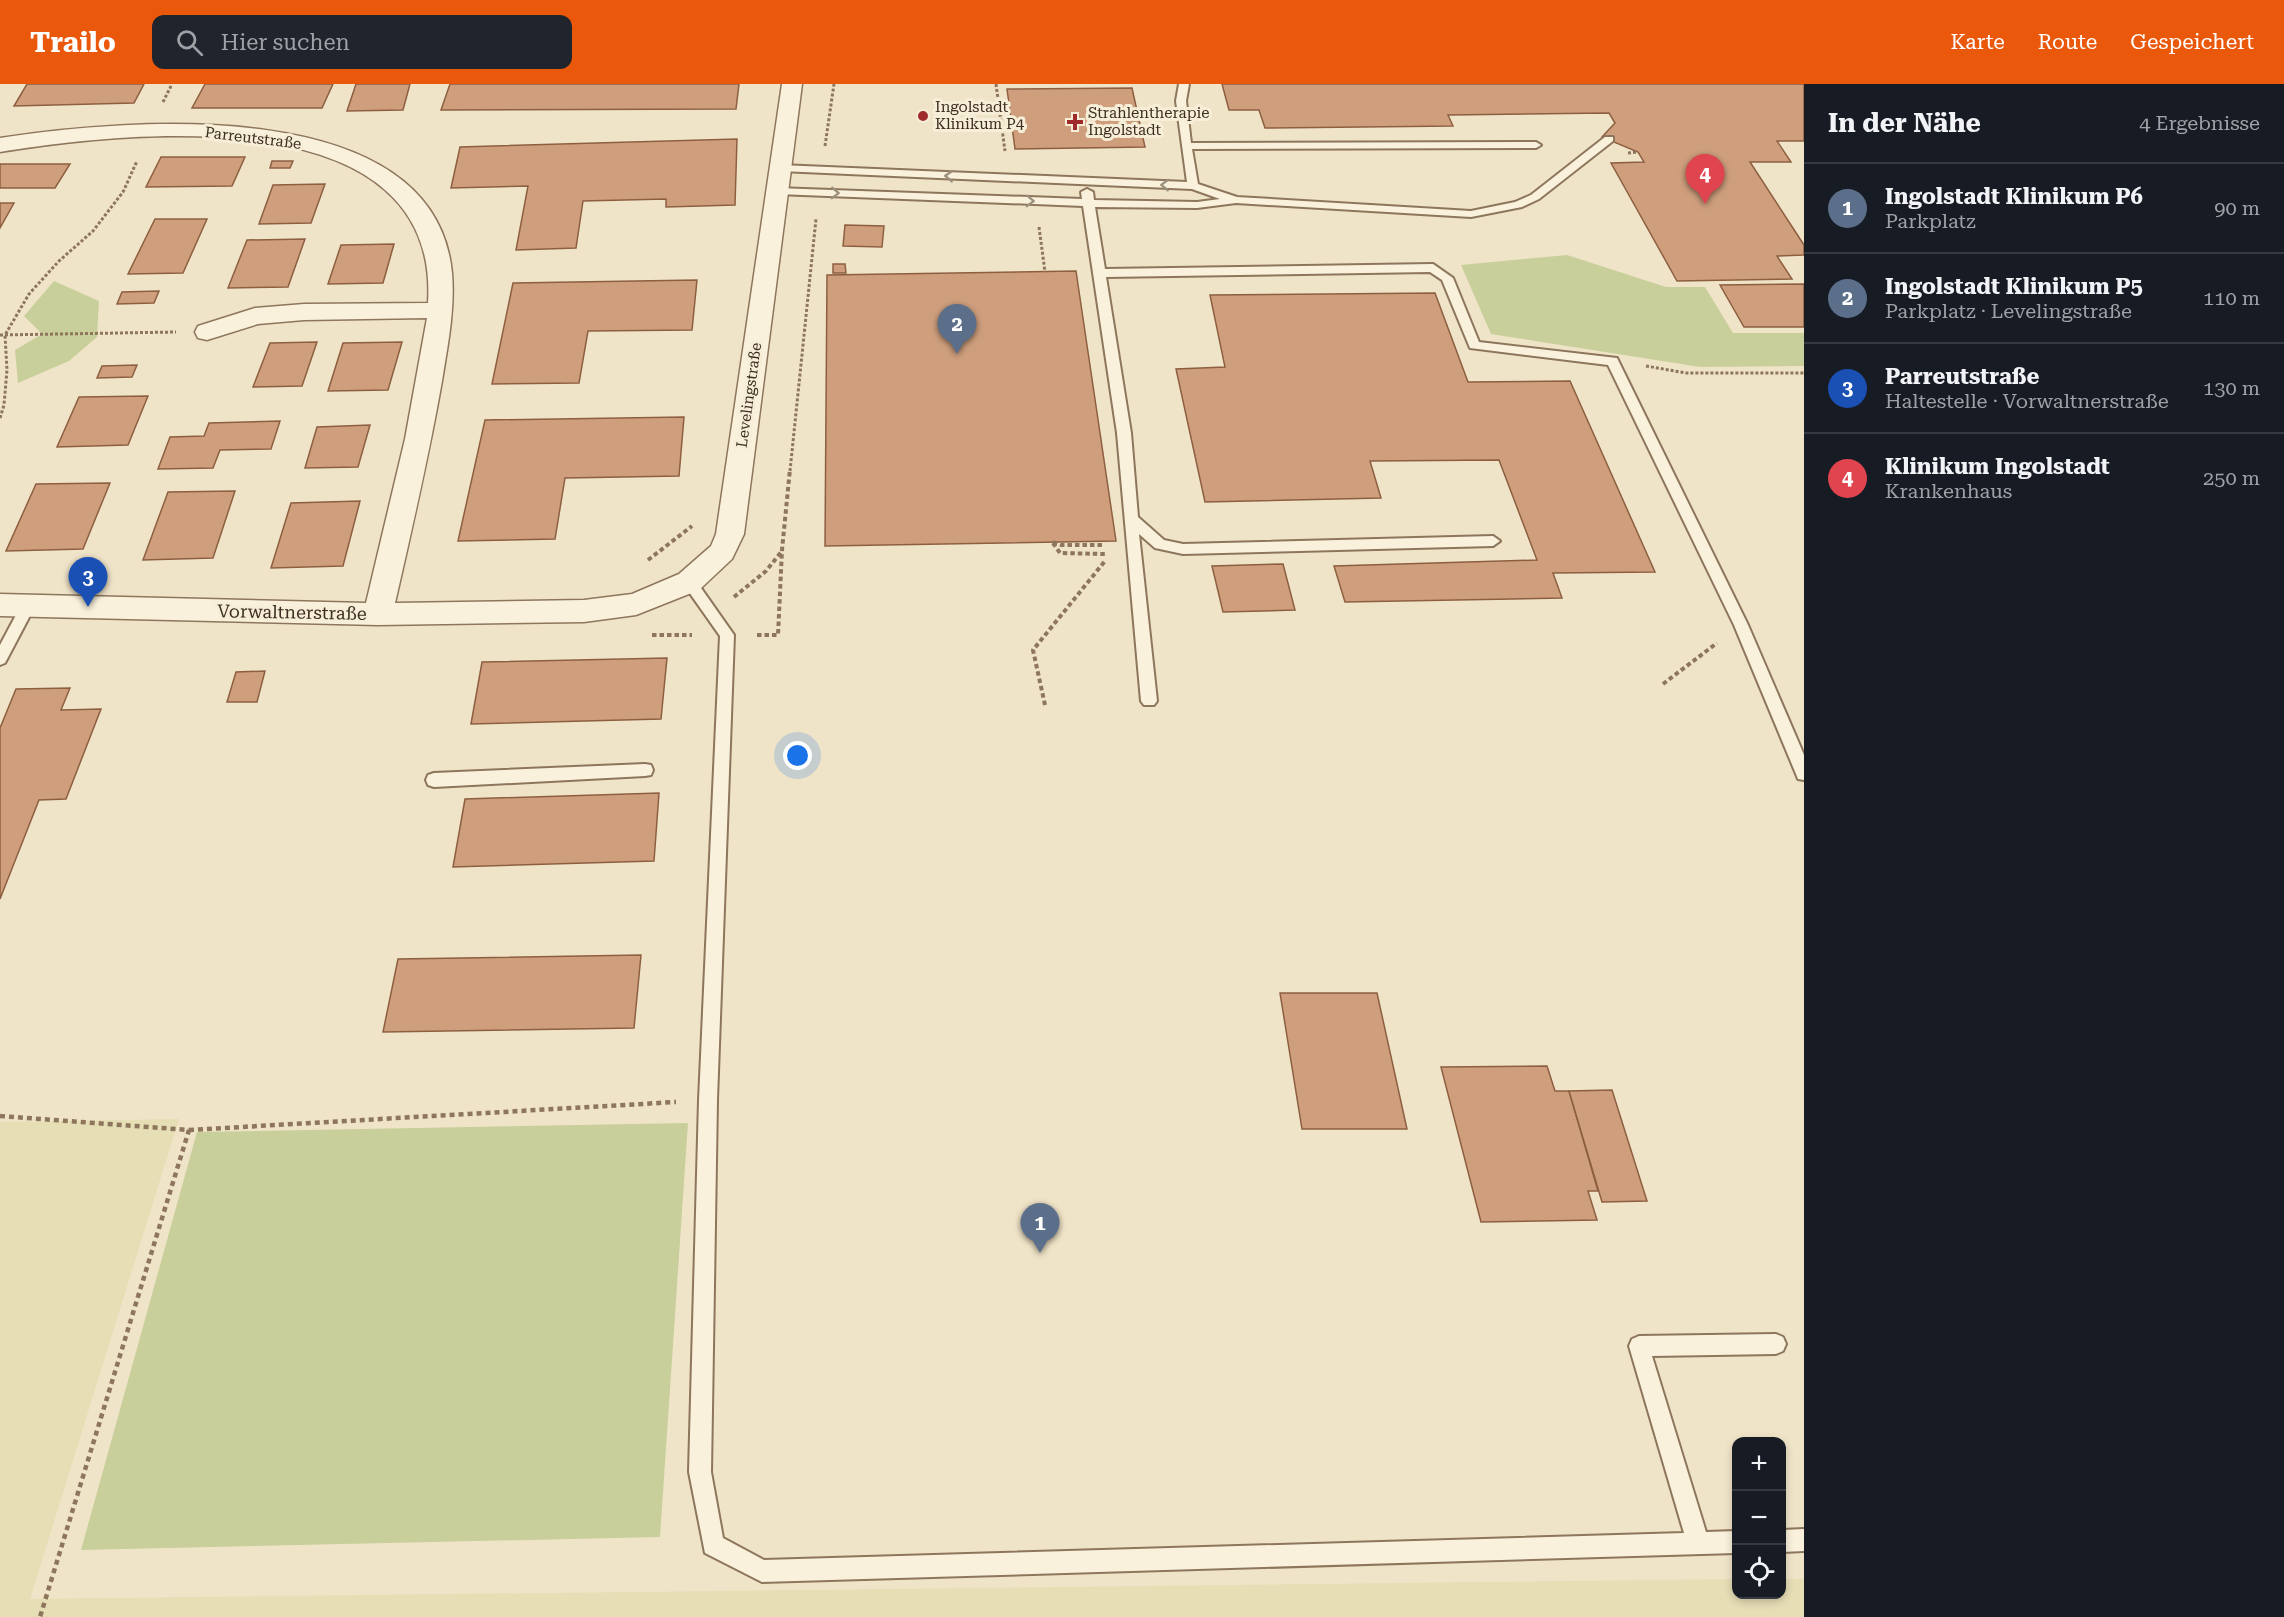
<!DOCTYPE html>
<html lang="de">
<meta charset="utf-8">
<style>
:root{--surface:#171b24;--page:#20242c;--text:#f1f3f6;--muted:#9ea1a6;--line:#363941;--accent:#ea580c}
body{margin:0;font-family:"Roboto Serif",serif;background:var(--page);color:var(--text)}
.controls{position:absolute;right:18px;bottom:18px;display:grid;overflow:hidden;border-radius:12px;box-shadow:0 3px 9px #0003}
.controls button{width:54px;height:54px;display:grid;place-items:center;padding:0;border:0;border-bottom:2px solid var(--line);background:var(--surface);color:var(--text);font:30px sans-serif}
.you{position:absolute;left:798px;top:672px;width:21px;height:21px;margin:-15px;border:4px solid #fff;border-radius:50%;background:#1a73e8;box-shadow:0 0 0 9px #1a73e833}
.badge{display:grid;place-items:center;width:39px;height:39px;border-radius:50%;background:var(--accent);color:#fff;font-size:20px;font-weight:700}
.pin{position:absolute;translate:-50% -50px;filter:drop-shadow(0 2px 3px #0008)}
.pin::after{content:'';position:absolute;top:32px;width:21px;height:18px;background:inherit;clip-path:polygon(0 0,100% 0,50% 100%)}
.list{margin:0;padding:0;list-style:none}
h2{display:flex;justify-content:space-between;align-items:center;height:78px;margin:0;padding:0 24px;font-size:26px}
h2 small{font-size:20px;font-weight:400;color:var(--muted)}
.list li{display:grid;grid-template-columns:39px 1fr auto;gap:18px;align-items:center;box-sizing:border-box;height:90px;padding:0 24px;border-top:2px solid var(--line)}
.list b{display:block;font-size:22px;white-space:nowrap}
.list p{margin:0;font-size:20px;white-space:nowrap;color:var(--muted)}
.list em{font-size:20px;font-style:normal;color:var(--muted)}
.icon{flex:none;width:33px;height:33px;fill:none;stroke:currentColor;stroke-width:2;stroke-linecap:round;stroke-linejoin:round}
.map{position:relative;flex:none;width:1804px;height:1533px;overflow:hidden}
header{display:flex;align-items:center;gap:36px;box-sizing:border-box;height:84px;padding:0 30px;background:var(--accent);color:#fff}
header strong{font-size:28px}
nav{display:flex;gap:33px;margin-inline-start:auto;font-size:21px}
.search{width:420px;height:54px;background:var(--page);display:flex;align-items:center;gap:15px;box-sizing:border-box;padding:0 21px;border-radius:12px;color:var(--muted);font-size:22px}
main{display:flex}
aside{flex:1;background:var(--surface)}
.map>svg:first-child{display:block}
</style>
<header>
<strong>Trailo</strong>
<div class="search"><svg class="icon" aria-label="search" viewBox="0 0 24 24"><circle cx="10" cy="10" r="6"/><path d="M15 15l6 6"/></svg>Hier suchen</div>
<nav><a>Karte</a><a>Route</a><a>Gespeichert</a></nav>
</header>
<main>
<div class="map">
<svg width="1804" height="1533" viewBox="0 0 1804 1533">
<rect width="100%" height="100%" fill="#f0e4c8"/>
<path fill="#e6deb5" d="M179 1035 30 1515 1736 1495V1510H1782V1495H1804V1533H0V1038Z"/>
<g fill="#c9cf9b">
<path d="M1567 171 1666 203H1705L1733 249H1804V282L1700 283 1491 250 1461 181Z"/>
<path d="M54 197 99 217 97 253 69 277 18 299 15 266 42 250 24 232Z"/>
<path d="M688 1039 660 1453 81 1466 197 1048Z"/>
</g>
<g fill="#cf9f7d" stroke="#8d5f41" stroke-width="1.5">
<path d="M27 0H144L134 19 14 22Z"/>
<path d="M205 0H333L322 24H192Z"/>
<path d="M356 0H410L403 26 347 27Z"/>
<path d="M450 0H739L736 25 441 26Z"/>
<path d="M1222 0H1804V57H1777L1791 78H1750L1804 161V171L1777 172 1792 195 1677 197 1611 79 1644 78 1638 68 1602 53 1615 39 1609 29 1448 31 1453 42 1265 44 1259 26H1229Z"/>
<path d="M1132 4 1145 63 1015 65 1007 5Z"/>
<path d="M737 55 735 121 666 123V115L583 117 576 164 516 166 528 102 451 104 460 63Z"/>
<path d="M161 73H245L232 102 146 103Z"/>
<path d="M272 77H293L290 84H270Z"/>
<path d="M0 80H70L55 104H0Z"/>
<path d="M325 100 311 139 259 140 273 101Z"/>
<path d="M0 119H14L0 144Z"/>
<path d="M155 135H207L183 189 128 190Z"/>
<path d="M845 141 884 142 882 163 843 162Z"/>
<path d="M305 155 288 203 228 204 247 156Z"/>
<path d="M394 160 383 199 328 200 341 161Z"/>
<path d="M833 180H845L846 189H833Z"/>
<path d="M1076 187 1116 457 825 462 827 191Z"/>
<path d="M697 196 692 246 588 247 579 299 492 300 513 199Z"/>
<path d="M1804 200V243H1744L1720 201Z"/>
<path d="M159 207 154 219 117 220 122 208Z"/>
<path d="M1435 209 1468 298 1570 297 1655 488 1553 489 1562 514 1345 518 1334 482 1537 476 1499 376 1370 377 1381 414 1205 418 1176 285 1225 283 1210 211Z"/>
<path d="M317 258 302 302 253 303 270 259Z"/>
<path d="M402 258 388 306 328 307 343 259Z"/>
<path d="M137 281 132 293 97 294 102 282Z"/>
<path d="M148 312 128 361 57 363 79 313Z"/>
<path d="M684 333 679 392 565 394 555 455 458 457 485 336Z"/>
<path d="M280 337 271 365 220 366 213 384 158 385 170 353 204 352 209 339Z"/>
<path d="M370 341 358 383 305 384 317 343Z"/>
<path d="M110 399 83 465 6 467 36 400Z"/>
<path d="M235 407 213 474 143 476 168 408Z"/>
<path d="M360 417 343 482 271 484 291 419Z"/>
<path d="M1283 480 1295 526 1223 528 1212 482Z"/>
<path d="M667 574 661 635 471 640 482 578Z"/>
<path d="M265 587 257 618H227L236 588Z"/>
<path d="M70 604 61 626 101 625 66 715 39 716 0 815V644L16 605Z"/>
<path d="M659 709 654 777 453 783 465 715Z"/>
<path d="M641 871 634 944 383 948 398 875Z"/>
<path d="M1280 909H1377L1407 1045H1302Z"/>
<path d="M1547 982 1555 1007H1569L1598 1107H1588L1597 1136 1481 1138 1441 983Z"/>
<path d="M1612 1006 1647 1117 1602 1118 1569 1007Z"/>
</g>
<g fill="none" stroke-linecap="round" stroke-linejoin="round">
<g stroke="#8d765c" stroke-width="4">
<g id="service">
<path d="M1179 0H1189L1186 17 1191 59 1536 58 1541 61 1536 64 1192 65 1198 100 1237 113 1471 127 1515 118 1531 111 1605 53H1613V57L1539 115 1522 123 1471 133 1236 119 1197 124 1095 123 1105 185 1433 180 1453 194 1479 258 1617 274 1748 541 1804 671V696L1798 695 1796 690 1734 541 1608 281 1470 264 1442 196 1430 188 1106 193 1131 349 1138 433 1164 456 1183 460 1493 452 1500 457 1493 462 1183 470 1155 464 1139 450 1157 617 1154 621H1144L1141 617 1117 349 1083 122 777 110 771 107 777 104 1082 115 1081 108 1087 105 1093 108 1094 116 1197 118 1220 115 1192 105 780 87 774 84 780 81 1187 98 1176 17Z"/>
<path d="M689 493 694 494 734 551 717 1016 711 1388 723 1454 764 1476 1684 1449 1629 1262 1632 1255 1639 1252 1776 1250 1783 1253 1786 1260 1783 1267 1776 1270 1652 1272 1706 1448 1736 1447V1469L762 1498 705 1469 689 1388 699 1016 720 552 682 498Z"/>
<path d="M28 517 33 518 35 522 5 579 0 581V561L23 518Z"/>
<path d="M645 680 651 681 653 686 651 691 645 692 434 703 428 701 426 696 428 691 434 689Z"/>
<path d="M1804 1445V1467L1782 1468V1446Z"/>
</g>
</g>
<g stroke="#8d765c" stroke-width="3">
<path id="minor" d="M782 0H802L744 450 732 475 699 506 636 531 584 538 378 541 0 532V510L366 519 405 355 427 234 304 236 258 240 207 256 198 254 195 248 198 242 255 224 304 220 428 219C441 13 129 47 0 68V54C125 35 435 7 452 189 455 225 448 260 442 297 429 371 412 445 395 519L584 516 632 510 679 490 711 462 716 450Z"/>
</g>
<g stroke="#8d765c" stroke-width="3" stroke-dasharray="3 2" stroke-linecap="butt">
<path d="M996 0 1005 67"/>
<path d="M163 18 172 0"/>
<path d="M825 62 834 0"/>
<path d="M1628 69 1638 68"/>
<path d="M1039 143 1045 188"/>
<path d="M0 251 176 248"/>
<path d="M1646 282 1686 289H1804"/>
<path d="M0 334 4 321 7 286 5 251 29 210 59 177 93 147 123 108 137 77"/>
<path d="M790 387 816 135"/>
</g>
<g stroke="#8d765c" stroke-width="4" stroke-dasharray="4.5 3" stroke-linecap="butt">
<path d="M1053 458 1061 461H1104"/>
<path d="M1053 459 1060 469 1106 470"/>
<path d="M648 476 692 442"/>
<path d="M734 513 766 487 782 467"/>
<path d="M652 551H692"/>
<path d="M757 551H778L782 466 790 385"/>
<path d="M1663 600 1717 559"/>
<path d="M1045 621 1033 566 1105 477"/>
</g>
<g stroke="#8d765c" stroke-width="4.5" stroke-dasharray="5 4" stroke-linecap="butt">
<path d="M0 1032 189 1046 40 1533"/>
<path d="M189 1046 676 1018"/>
</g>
<use href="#service" fill="#faf1dc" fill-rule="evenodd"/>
<use href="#minor" fill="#faf1dc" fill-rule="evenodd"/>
</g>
<defs><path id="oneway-chevron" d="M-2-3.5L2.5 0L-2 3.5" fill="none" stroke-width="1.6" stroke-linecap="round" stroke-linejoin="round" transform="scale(1.5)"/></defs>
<g stroke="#9c907e">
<use href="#oneway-chevron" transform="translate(949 92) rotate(-177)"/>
<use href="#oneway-chevron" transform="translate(1165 101) rotate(-178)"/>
<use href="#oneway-chevron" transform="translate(835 109) rotate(2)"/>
<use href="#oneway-chevron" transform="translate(1030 117) rotate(2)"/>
</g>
<g fill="#9e2a2b" stroke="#f7eed8" stroke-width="2">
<circle cx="923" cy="32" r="6"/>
<path d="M1072 29h6v6h6v6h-6v6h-6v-6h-6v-6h6z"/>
</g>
<g text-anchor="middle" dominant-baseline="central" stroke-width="6" stroke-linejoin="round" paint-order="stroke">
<g font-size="15" fill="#3d2e20" stroke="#f7eed8" text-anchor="start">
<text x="935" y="23">Ingolstadt<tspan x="935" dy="17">Klinikum P4</tspan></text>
<text x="1088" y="29">Strahlentherapie<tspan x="1088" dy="17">Ingolstadt</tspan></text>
</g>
<g font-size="15" fill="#3d2e20" stroke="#f7eed8">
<text transform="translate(253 54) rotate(7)">Parreutstraße</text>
<text transform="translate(749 311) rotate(-82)">Levelingstraße</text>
</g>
<g font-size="18" fill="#3d2e20" stroke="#f7eed8">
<text transform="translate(292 528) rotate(1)">Vorwaltnerstraße</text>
</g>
</g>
</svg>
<div class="controls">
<button>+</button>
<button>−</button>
<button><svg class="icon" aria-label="locate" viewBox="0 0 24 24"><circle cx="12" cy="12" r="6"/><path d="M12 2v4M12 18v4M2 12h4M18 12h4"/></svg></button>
</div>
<div class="you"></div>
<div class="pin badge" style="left:1040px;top:1169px;background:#5c6f8a">1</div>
<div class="pin badge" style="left:957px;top:270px;background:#5c6f8a">2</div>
<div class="pin badge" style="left:88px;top:523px;background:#1a4fb4">3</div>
<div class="pin badge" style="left:1705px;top:120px;background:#e0444e">4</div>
</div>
<aside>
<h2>In der Nähe<small>4 Ergebnisse</small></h2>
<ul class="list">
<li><span class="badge" style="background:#5c6f8a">1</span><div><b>Ingolstadt Klinikum P6</b><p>Parkplatz</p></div><em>90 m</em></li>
<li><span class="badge" style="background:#5c6f8a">2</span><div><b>Ingolstadt Klinikum P5</b><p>Parkplatz · Levelingstraße</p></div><em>110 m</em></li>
<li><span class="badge" style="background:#1a4fb4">3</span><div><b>Parreutstraße</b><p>Haltestelle · Vorwaltnerstraße</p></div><em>130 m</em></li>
<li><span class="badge" style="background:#e0444e">4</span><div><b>Klinikum Ingolstadt</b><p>Krankenhaus</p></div><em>250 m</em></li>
</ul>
</aside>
</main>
